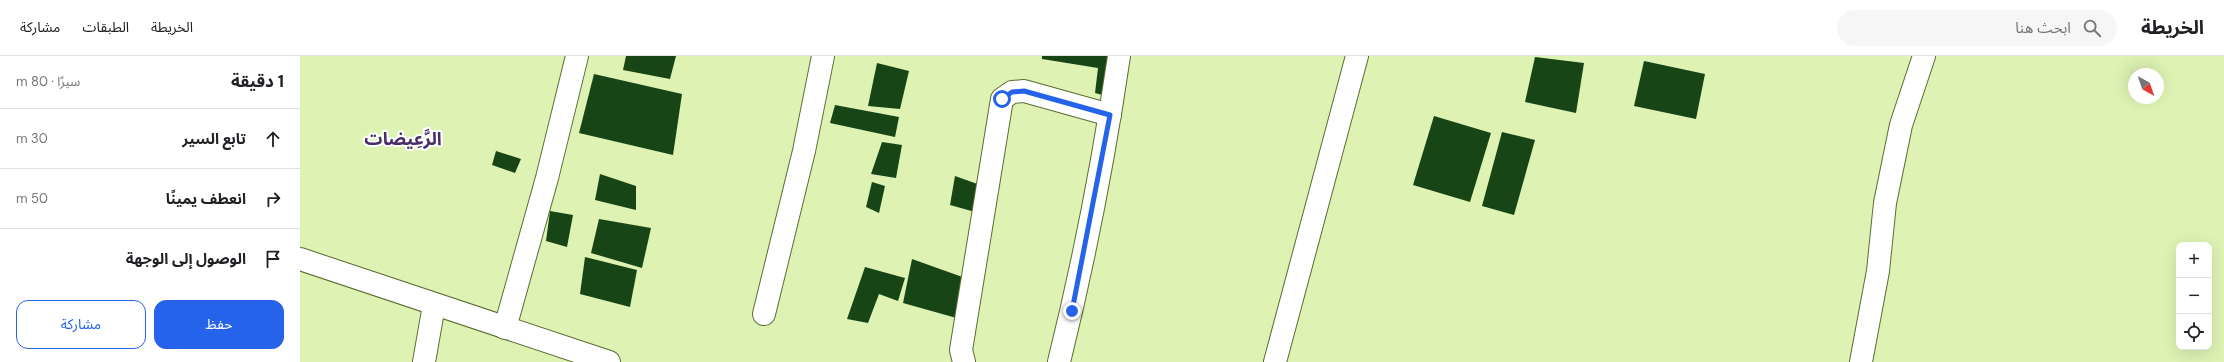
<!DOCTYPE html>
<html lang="ar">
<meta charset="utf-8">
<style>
:root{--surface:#fff;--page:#f6f6f6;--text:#202124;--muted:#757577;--line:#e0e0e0;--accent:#2563eb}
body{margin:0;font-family:"DM Sans","Noto Sans Arabic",sans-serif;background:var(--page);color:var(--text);direction:rtl}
.controls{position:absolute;right:12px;bottom:12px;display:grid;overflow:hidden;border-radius:8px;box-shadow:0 4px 16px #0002}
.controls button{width:36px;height:36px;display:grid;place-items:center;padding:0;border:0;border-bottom:1px solid var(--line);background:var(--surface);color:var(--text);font:20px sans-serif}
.compass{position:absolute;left:1828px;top:12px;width:36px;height:36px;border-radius:50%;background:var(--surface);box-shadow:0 4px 16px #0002;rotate:140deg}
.stop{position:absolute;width:12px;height:12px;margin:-9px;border:3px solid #2563eb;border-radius:50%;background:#fff}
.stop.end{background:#2563eb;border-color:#fff;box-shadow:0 1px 4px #0008}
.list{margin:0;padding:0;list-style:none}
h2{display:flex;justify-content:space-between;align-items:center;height:52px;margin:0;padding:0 16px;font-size:17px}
h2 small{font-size:13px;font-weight:400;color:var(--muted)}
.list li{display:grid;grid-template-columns:26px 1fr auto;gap:12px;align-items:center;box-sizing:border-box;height:60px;padding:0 16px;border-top:1px solid var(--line)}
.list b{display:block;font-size:15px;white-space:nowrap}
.list em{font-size:13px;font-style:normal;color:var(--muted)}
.actions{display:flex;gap:8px;padding:12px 16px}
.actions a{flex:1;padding:9px 0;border:1px solid var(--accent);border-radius:12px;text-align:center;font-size:14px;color:var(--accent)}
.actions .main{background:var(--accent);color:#fff}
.icon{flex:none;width:22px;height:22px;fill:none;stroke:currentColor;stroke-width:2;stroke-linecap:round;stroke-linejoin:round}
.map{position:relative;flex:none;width:1924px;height:306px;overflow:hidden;direction:ltr}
header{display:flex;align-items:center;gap:24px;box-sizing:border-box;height:56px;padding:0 20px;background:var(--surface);border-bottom:1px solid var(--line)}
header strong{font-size:19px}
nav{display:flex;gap:22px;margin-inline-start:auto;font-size:14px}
.search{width:280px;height:36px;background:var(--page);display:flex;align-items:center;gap:10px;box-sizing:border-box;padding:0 14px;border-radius:22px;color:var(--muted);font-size:15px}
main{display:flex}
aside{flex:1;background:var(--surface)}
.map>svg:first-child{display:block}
</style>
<header>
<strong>الخريطة</strong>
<div class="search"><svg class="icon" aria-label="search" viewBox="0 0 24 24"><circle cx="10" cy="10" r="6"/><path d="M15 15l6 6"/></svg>ابحث هنا</div>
<nav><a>الخريطة</a><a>الطبقات</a><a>مشاركة</a></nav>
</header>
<main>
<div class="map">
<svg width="1924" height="306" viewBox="0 0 1924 306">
<rect width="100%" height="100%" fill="#def2b4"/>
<g fill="#174516">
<path d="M326 0H376L370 23 323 14Z"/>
<path d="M742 0H815L810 41 795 37 798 12 742 3Z"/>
<path d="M1235 1 1284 7 1276 57 1225 46Z"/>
<path d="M1344 5 1405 18 1396 63 1334 50Z"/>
<path d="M577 7 609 15 600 53 568 50Z"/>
<path d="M294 18 382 38 373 99 279 77Z"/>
<path d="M535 49 599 61 595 81 530 67Z"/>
<path d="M1134 60 1191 77 1170 146 1113 129Z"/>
<path d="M1202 76 1235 84 1214 159 1182 150Z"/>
<path d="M582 86 602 89 596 122 571 118Z"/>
<path d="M196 95 221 103 215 117 192 109Z"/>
<path d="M300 118 336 130V154L295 144Z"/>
<path d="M655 120 683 130 675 156 650 149Z"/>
<path d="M572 126 585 130 579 157 566 151Z"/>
<path d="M250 155 273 159 267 191 246 185Z"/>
<path d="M299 163 351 172 342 212 291 197Z"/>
<path d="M285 201 337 214 330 251 280 238Z"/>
<path d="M612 203 668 223 660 263 603 247Z"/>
<path d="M565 211 605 222 598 245 579 238 568 267 547 263Z"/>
</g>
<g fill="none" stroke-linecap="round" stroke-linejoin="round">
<g stroke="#5b6c33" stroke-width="24">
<g id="minor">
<path d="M0 203 309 306"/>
<path d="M464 258 504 95 523 0"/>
<path d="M205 272 247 122 277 0"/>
<path d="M124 306 134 249"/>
<path d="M664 306 661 294 702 43 712 36 724 35 810 59"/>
<path d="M759 306C784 205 804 102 819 0"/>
<path d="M975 306 1057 0"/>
<path d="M1561 306 1578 215 1585 147 1601 69 1624 0"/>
</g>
</g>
<use href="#minor" stroke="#fff" stroke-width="22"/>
</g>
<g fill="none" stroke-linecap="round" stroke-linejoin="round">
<path stroke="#2563eb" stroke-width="5" d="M702 43 712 36 724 35 810 59 772 255"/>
</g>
<g text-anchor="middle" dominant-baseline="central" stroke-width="4" stroke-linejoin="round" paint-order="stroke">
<g font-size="18" font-weight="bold" fill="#482d67" stroke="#fff">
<text x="103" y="83">الرَّعِيضات</text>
</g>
</g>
</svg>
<div class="controls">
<button>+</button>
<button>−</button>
<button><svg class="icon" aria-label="locate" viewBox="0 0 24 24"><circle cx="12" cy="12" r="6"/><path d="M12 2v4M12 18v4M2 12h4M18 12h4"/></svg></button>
</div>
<svg class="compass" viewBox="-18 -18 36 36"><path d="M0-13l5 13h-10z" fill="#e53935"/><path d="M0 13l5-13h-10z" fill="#757577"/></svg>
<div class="stop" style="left:702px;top:43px"></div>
<div class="stop end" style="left:772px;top:255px"></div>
</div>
<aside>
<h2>1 دقيقة<small>سيرًا · 80 m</small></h2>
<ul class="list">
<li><svg class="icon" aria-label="ahead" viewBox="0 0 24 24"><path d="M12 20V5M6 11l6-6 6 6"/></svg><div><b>تابع السير</b></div><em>30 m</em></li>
<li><svg class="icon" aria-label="right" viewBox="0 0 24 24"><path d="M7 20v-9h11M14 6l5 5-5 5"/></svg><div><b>انعطف يمينًا</b></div><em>50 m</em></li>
<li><svg class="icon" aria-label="arrive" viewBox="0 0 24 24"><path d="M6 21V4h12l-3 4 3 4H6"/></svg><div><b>الوصول إلى الوجهة</b></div></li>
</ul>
<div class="actions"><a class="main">حفظ</a><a>مشاركة</a></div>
</aside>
</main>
